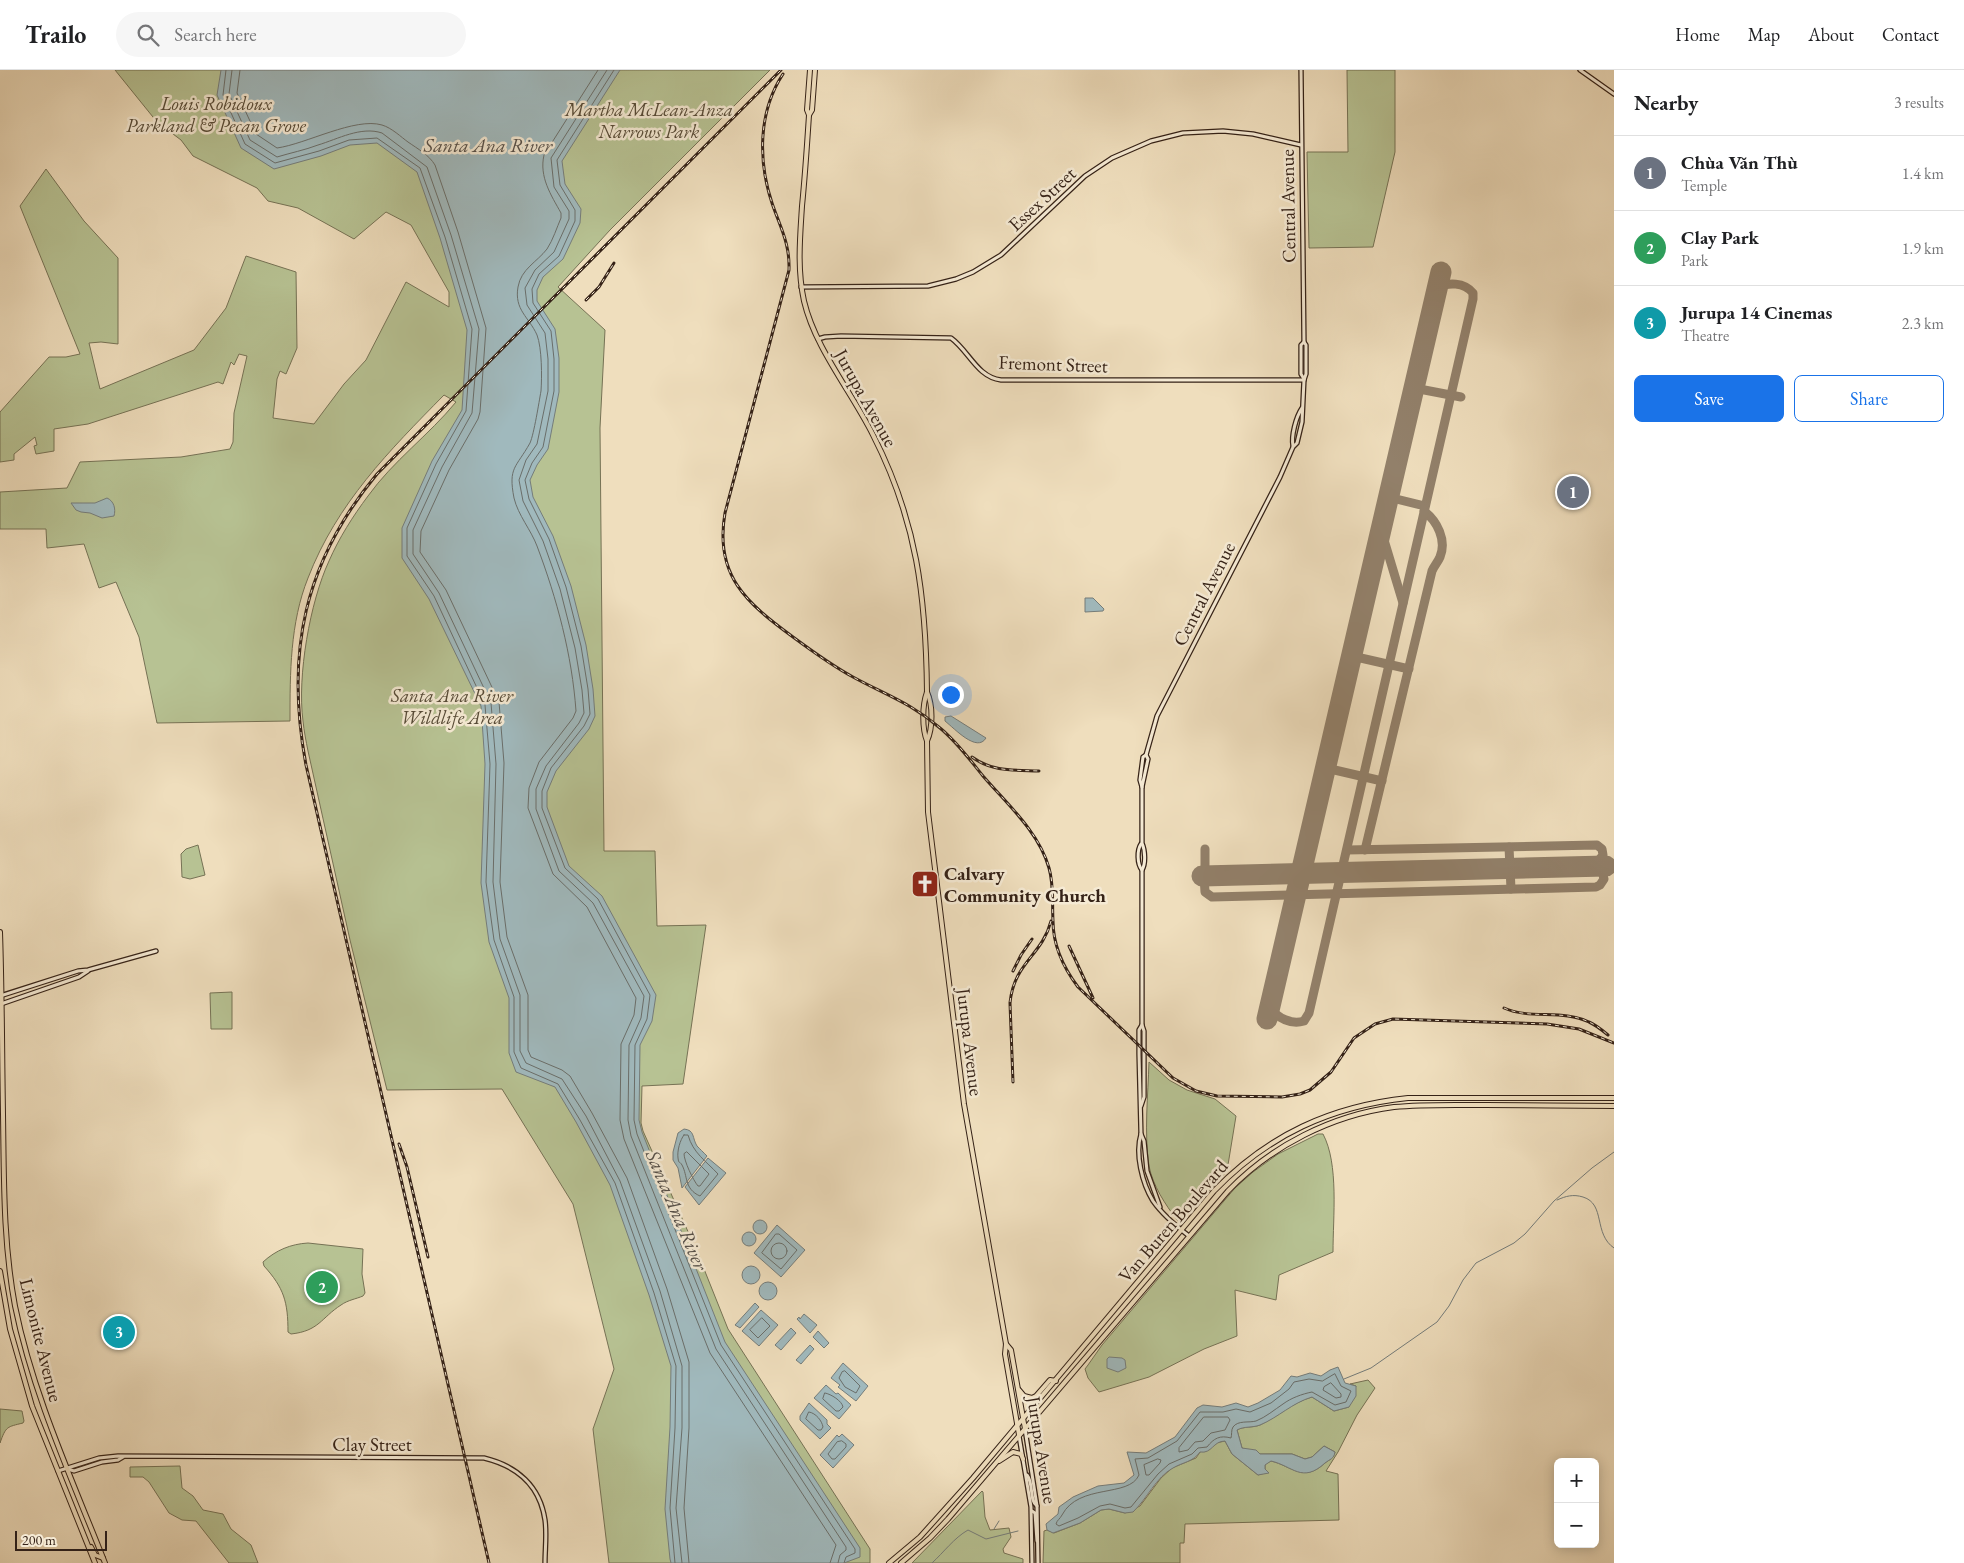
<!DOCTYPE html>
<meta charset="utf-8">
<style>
:root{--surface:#fff;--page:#f6f6f6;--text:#202124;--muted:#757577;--line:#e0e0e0;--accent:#1a73e8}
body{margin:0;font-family:"EB Garamond",serif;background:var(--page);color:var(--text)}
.controls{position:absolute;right:15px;bottom:15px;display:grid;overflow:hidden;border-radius:8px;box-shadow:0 2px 12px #0003}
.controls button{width:45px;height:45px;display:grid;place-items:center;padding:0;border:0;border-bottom:1px solid var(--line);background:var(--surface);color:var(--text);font:25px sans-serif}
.scale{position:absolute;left:15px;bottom:12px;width:92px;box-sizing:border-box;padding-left:5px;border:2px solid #352217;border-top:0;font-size:14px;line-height:18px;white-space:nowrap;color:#352217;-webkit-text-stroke:4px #f5ead4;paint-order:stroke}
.you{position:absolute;left:950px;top:624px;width:18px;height:18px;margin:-12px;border:4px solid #fff;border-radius:50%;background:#1a73e8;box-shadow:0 0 0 8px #1a73e833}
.badge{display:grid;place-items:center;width:32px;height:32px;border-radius:50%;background:var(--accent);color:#fff;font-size:16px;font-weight:700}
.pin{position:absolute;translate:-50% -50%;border:2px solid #fff;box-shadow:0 1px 5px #0006}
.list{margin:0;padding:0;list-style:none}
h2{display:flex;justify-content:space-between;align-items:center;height:65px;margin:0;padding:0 20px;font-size:21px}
h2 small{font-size:16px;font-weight:400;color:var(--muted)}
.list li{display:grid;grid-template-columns:32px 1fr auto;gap:15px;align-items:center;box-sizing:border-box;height:75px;padding:0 20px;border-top:1px solid var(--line)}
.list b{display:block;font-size:19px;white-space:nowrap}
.list p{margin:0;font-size:16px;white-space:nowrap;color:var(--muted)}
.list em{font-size:16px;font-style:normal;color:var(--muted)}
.actions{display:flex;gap:10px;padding:15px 20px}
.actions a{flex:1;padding:11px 0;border:1px solid var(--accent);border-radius:8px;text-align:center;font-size:18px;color:var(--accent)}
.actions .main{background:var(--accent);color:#fff}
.icon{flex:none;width:28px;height:28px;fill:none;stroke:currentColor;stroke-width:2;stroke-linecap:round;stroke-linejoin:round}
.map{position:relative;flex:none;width:1614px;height:1493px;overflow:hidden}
header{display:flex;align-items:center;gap:30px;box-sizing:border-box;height:70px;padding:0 25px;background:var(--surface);border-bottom:1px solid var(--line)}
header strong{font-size:24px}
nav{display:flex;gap:28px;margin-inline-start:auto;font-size:18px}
.search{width:350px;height:45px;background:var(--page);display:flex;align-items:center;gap:12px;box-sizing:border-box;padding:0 18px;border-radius:28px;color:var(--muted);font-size:19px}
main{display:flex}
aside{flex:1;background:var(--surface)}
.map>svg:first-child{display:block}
</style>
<header>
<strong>Trailo</strong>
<div class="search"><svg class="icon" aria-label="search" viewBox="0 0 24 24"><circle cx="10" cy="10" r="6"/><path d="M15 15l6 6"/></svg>Search here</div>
<nav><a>Home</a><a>Map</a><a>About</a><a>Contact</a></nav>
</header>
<main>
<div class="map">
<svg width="1614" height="1493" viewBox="0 0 1614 1493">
<rect width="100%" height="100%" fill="#efdebd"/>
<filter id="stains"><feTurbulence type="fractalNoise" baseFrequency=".004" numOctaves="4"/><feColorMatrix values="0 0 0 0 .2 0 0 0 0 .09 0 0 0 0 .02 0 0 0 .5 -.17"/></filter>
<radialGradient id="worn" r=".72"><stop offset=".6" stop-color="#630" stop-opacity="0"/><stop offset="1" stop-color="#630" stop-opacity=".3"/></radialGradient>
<g fill="#b7c293" stroke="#767255">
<path d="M115 0H770L610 160 558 217 605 260 600 358 604 781H655L657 856 706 855 683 1014 642 1016 641 1053 643 1061 698 1184 728 1259 870 1479V1493H609L593 1359 614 1299 573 1134 502 1019 387 1020 350 870 308 681C306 671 304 661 303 651 297 606 310 532 329 491 339 468 353 446 368 426 393 391 429 365 456 332L444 325C389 381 337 433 308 508 290 553 290 603 290 651L157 653 139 567 116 512 99 518 84 474 47 478 46 459H0V422L67 418 80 392 181 387 230 379 233 372 234 343 247 286 239 284 234 295 231 292 223 314 218 312 88 354 54 359V381L36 384 34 376 37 375 35 367 14 384V390L0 392V342L49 287H66L80 284 20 136 46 99 84 151 118 188V274L101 272 89 273 100 319 194 280 226 238 246 186 296 202 297 278 286 304 280 301 277 309 273 348 314 354 344 314 366 290 406 212 449 237V222L411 155 386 142 354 169 298 138 268 131 257 118 193 86 181 70 157 52Z"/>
<path d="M1347 0H1395V82L1373 177 1309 178 1307 82H1348Z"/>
<path d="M198 775 205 805 190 809 182 807 181 784 186 779Z"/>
<path d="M232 922V959H211L210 923Z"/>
<path d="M1149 992 1169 1010 1187 1020 1215 1029 1236 1046 1227 1101 1182 1151 1177 1150C1165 1134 1153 1116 1149 1096 1144 1062 1148 1026 1149 992Z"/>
<path d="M1318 1064H1323C1339 1094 1333 1147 1333 1182L1279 1205 1276 1230 1235 1220 1237 1266 1204 1279 1149 1307 1099 1322 1088 1308 1085 1299 1088 1295 1102 1275 1235 1118 1253 1102 1278 1084Z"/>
<path d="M308 1173 363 1179 362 1204 365 1223 363 1226C356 1229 348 1230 341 1235 321 1248 319 1261 291 1264L288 1262C288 1232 284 1218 264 1196L263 1192C276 1180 291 1174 308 1173Z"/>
<path d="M1368 1310 1375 1318 1357 1345 1338 1382 1326 1401 1338 1404 1339 1450 1185 1454 1184 1473H1180V1493H1043L1044 1461 1047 1460 1054 1463 1080 1453 1101 1440 1109 1439 1125 1443 1140 1436 1161 1408 1172 1398 1196 1388 1200 1382 1216 1373 1225 1371 1232 1384 1258 1405 1268 1402 1265 1399V1394L1271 1391C1292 1396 1303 1413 1325 1393 1330 1389 1333 1389 1335 1382L1324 1376 1312 1387 1305 1389 1292 1384H1260L1242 1378 1237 1360C1244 1356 1252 1358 1260 1355 1279 1346 1291 1333 1312 1327L1334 1341 1349 1337 1356 1316 1350 1314Z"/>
<path d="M0 1339 22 1341 24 1351 23 1353C7 1357 6 1356 0 1373Z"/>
<path d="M180 1396 182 1418 193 1426 203 1440 223 1444 231 1459 251 1475 258 1493H229L196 1451 182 1450 169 1443 149 1412 143 1407H130V1397Z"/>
<path d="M982 1421 983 1422 985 1447 990 1460 1009 1458 1011 1467 1003 1479 1004 1483 1023 1489V1493H912Z"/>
</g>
<g fill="#a0b9bd" stroke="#757d7b">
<path d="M221 0H620L562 91 565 114 581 139 580 153 563 189 543 207 537 220V231L555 259 559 288V322L548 379 537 395 530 410 533 427 553 466 571 516 586 575 593 619 595 646 589 659 556 701 547 722V737L569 796 602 826 656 925 652 951 640 975 639 1050 642 1062 725 1272 860 1478V1487L844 1493H671L670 1489 665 1439 670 1357 671 1296 649 1225 610 1115 576 1052 555 1017 516 1002 509 983V928L489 872 481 813 485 694 481 636 429 529 402 488V458L432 391 462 340 467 260 440 168 417 102 377 73 350 75 321 86 274 99 241 78 217 25Z"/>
<path d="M107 428C114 431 116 439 114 446L102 448 90 443 81 442 76 440 71 433H95Z"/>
<path d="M1085 528H1093L1104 539 1103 541 1085 542Z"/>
<path d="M951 646 986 668C977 683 955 659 945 651V647Z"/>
<path d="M684 1059C695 1060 692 1068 697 1076 700 1079 703 1082 707 1086L682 1118 678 1098 673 1090V1082L678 1063Z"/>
<path d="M708 1088 726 1103 699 1135 685 1117Z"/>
<circle cx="760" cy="1157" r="7"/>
<path d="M777 1155 805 1180 781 1207 754 1183Z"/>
<circle cx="749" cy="1169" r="7"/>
<circle cx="751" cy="1205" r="9"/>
<circle cx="768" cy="1221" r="9"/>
<path d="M755 1233 759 1237 740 1258 735 1255Z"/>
<path d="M761 1240 778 1255 759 1276 742 1261Z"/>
<path d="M804 1244 817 1255 810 1263 797 1249 799 1247 800 1249Z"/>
<path d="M791 1258 796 1263 781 1280 775 1275Z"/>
<path d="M818 1261 829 1273 824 1278 813 1267Z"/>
<path d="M810 1275 814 1279 801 1294 796 1290Z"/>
<path d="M1109 1287 1122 1288 1125 1290 1126 1298 1118 1302 1107 1298V1289Z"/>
<path d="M843 1293 868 1316 856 1331 838 1317 840 1315 831 1308Z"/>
<path d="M1338 1297 1345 1313 1356 1316V1326L1349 1337 1334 1341 1312 1327C1292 1333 1279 1347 1260 1355 1252 1358 1244 1356 1237 1360L1242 1378 1256 1380 1260 1384H1292L1305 1389 1312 1387 1324 1376 1335 1382C1334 1389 1330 1389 1325 1393 1302 1414 1293 1396 1271 1391L1265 1395V1399L1269 1403 1258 1405 1232 1384 1225 1371C1213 1371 1212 1384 1200 1382 1193 1392 1183 1392 1173 1398 1156 1407 1147 1429 1133 1442L1125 1443 1109 1439 1101 1440 1080 1453 1053 1463 1047 1460 1046 1454 1058 1444 1059 1437 1073 1427 1098 1416 1124 1413 1134 1405 1127 1382 1146 1383 1175 1367 1197 1338 1203 1335 1222 1337 1236 1333 1248 1337 1258 1333 1280 1320 1291 1306 1297 1307 1310 1303 1321 1306 1330 1300Z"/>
<path d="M826 1315 836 1324 838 1323 851 1335 839 1349 814 1328Z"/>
<path d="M809 1333 827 1350V1354L831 1358 820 1369 800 1350V1346Z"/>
<path d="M842 1364 854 1375 833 1398 820 1385 837 1365 839 1367Z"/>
</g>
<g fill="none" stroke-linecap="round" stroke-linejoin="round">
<g stroke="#6a6e6a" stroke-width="1">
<path d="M226 0 223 25 245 74 275 93 319 81 349 70 377 68 420 98 445 167 472 259 466 341 436 394 407 458V486L434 526 485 635 490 694 486 812 494 870 514 927V982L521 998 558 1014 580 1050 615 1113 654 1223 676 1296 675 1358 670 1438 675 1493"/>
<path d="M232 0 229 24 250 70 277 87C290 83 305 80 318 75 338 69 361 56 382 63L427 97 451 165 479 259 472 343 442 397 413 460V484L439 523 491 633 496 694 493 812 500 869 520 925V981L526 993 562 1009 586 1046 620 1111 660 1221 682 1296V1358L676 1438 682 1493"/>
<path d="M240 0 237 23 256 64 277 78C306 74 355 47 382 55 392 58 401 67 408 72 418 79 429 85 435 95L458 162 486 258 480 342 478 349 449 400 421 461 420 482 446 520 499 632 504 693 500 812 507 867 528 925V980L531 987 562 1000 570 1006 592 1043 627 1108 667 1219 689 1292V1358L684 1438 689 1493"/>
<path d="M598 0 544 85C539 107 551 125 561 143V148C557 157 553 170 547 179 537 192 521 199 518 217 514 240 529 247 537 265 542 278 542 307 541 321 539 332 534 364 530 373 516 398 508 397 514 428 518 445 531 460 537 476 557 529 572 585 576 641L573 648 539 692 529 718 528 738 553 804 587 837 636 928 634 945 621 974 620 1050 624 1069 710 1283 836 1475 830 1493"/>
<path d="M607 0 551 88 554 117 569 141V149L554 182 535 200 525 218 527 235 545 263 548 289V321L537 374 526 390 519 410 523 431 543 471 560 519 575 578 582 620 584 643 579 653 546 696 536 719V739L559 801 593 833 644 926 641 948 629 975 628 1050 631 1066 716 1279 846 1477V1480L840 1485 838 1493"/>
<path d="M614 0 557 90 560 115 575 140V151L559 186 539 204 532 219 533 233 551 261 554 289V321L543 377 532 393 525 410 529 429 549 469 566 517 581 576 588 619 590 644 584 656 551 698 542 721V738L565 798 598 829 650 925 647 949 635 975 634 1050 637 1064 721 1275 855 1479V1483L846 1487 844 1493"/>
<path d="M684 1065H688C693 1083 706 1091 718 1104L700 1126C684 1119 688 1106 682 1095 679 1090 679 1095 678 1088 677 1081 680 1070 684 1065Z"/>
<path d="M687 1082 709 1104 700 1116H698C693 1110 684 1091 684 1084Z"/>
<path d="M776 1164H779L797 1180 781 1199 762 1183Z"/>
<circle cx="779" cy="1181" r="8"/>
<path d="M762 1248 770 1256 758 1268 750 1260Z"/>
<path d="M845 1301 860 1316 856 1323 845 1317 839 1308 842 1302Z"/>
<path d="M1335 1304 1341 1316 1351 1321 1346 1332 1335 1335 1312 1322C1302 1324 1291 1328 1283 1334 1274 1340 1266 1347 1256 1351 1249 1353 1238 1350 1233 1357 1231 1360 1232 1365 1231 1368 1220 1365 1214 1368 1207 1377L1198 1378 1192 1384 1169 1394 1158 1404 1131 1437 1125 1438 1110 1434 1100 1436 1078 1448 1059 1456 1056 1454C1057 1450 1060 1449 1062 1445 1079 1413 1129 1428 1139 1405L1135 1389 1148 1388 1177 1371 1200 1342H1223L1236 1339 1250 1342 1271 1333 1289 1319 1294 1312 1309 1309 1322 1311Z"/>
<path d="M1331 1313 1341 1324V1327L1336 1328 1323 1320 1324 1317Z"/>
<path d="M825 1323C831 1324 842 1331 843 1337L839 1341H836L823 1329Z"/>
<path d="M809 1342C816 1343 822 1351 823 1357L821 1360H818L806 1349Z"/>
<path d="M1204 1347H1228L1230 1350 1225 1360 1211 1363 1203 1371 1195 1372 1188 1380 1179 1382V1378Z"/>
<path d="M842 1371 846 1374V1377L835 1389H832L828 1384 837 1372Z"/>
<path d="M1158 1389 1161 1390 1160 1393 1149 1405H1146L1144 1395Z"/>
</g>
<g stroke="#757d7b" stroke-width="1">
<path d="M1557 1130C1566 1126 1573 1124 1583 1127 1606 1134 1593 1164 1614 1178"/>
<path d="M1344 1309 1371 1298 1437 1252 1449 1236 1463 1210 1476 1193 1514 1173 1525 1164 1554 1131 1592 1098 1614 1082"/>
<path d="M994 1459 999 1451"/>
<path d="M932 1493C944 1482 954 1468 968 1460L986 1469 1018 1461"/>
</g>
<g stroke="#92806a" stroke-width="9">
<path d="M1414 318 1461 327"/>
<path d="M1388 427 1425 436"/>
<path d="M1381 460 1403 533"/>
<path d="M1352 586 1409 599"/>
<path d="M1326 698 1382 711"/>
<path d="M1509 777 1511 819"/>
<path d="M1205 779V806"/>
<path d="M1365 780 1432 501C1434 496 1438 492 1440 487 1447 470 1437 451 1424 441"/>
<path d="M1204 806 1205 822 1212 827 1596 817 1600 815 1604 809 1602 801 1594 796 1603 785 1602 779 1597 775 1347 780"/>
<path d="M1270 938C1278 948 1291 955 1304 951L1309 943 1473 229V223C1464 212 1448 212 1437 218"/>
</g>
<g stroke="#92806a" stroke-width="21">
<path d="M1202 806 1606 796"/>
<path d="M1267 949 1441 202"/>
</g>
<g stroke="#352217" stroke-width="5.5">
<g id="secondary">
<path d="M1580 0 1614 24"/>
<path d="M801 217 928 216 956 209 973 202 1001 185 1085 106 1112 88 1151 71 1183 63 1223 61 1253 64 1301 75"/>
<path d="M818 269 825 267 841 266 951 268C969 281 977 307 1001 310H1304"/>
<path d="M1304 272 1301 275V304L1304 309"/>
<path d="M1293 376C1291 366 1296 347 1302 338"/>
<path d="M1142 717 1140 710 1143 687 1146 685 1157 646 1280 407 1293 377 1297 373 1302 352 1304 310 1306 304V275L1304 272 1301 0"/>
<path d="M1141 774C1137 780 1137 794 1142 800"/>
<path d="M0 926 78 901 88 900 156 881"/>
<path d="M1 934 79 907 88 901"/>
<path d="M1142 955 1139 960V984L1141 1064C1135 1084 1142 1113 1153 1131 1162 1144 1176 1156 1189 1166"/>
<path d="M1141 1036 1144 1027V961L1142 955V800C1146 794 1145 780 1142 773V717L1148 689 1146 685"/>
<path d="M1141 1064 1144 1071 1147 1101 1160 1137"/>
<path d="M1025 1359 1037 1436 1038 1493"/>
<path d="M1019 1366 1031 1437 1032 1493"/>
<path d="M68 1399 74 1401 102 1392 118 1390 123 1387"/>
<path d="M58 1401 99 1388 118 1386 484 1388C517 1396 540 1416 545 1450 547 1464 545 1479 545 1493"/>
<path d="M1027 1405C1034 1414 1029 1431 1037 1436"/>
<path d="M1032 1441 1035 1443 1037 1471"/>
</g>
</g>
<g stroke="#352217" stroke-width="6">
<g id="primary">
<path d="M815 0 812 40 809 45C807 76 805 106 802 136 800 168 797 199 804 231 815 278 851 321 873 365 917 451 926 527 927 622 922 636 922 658 927 671L928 742 964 1034 1006 1274 1005 1284 1019 1365"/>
<path d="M809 45 807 40 810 0"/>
<path d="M927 622C933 635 933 658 927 671"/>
<path d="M0 862C2 922 2 983 3 1044 4 1108 3 1172 15 1236 33 1325 72 1409 105 1493"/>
<path d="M0 1201 10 1259 32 1336 95 1493"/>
<path d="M1006 1274 1011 1280 1025 1359"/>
<path d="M1019 1320 1024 1326 1032 1328 1036 1326 1050 1310 1056 1311"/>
<path d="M999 1391 1013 1382 1021 1384 1023 1389"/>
<path d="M91 1477 95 1485 103 1488"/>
<path d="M889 1493 920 1467 973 1408 1214 1121C1268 1065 1331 1036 1408 1028H1614"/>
<path d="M901 1493 930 1468 948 1449 1228 1121C1271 1076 1332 1045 1394 1037 1424 1034 1455 1035 1485 1035 1528 1035 1571 1036 1614 1036"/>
</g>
</g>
<use href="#secondary" stroke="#f5ead4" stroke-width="3"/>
<use href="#primary" stroke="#efdebd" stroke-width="4"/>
<g stroke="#352217" stroke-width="3">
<g id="rail">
<path d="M783 4C758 42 758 91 772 133 780 157 790 173 789 200L725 443C714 506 747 533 793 567 812 581 831 595 853 607 886 625 911 633 940 658 957 672 970 690 983 706 1007 734 1039 762 1049 798 1054 815 1052 833 1053 851 1053 876 1063 897 1078 917L1173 1008 1196 1021 1217 1026 1282 1027 1300 1024 1310 1020 1331 1002 1354 968 1375 954 1393 949 1547 954 1579 959 1614 973"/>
<path d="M586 230 599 217 614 193"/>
<path d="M972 687C992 702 1015 700 1039 701"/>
<path d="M1069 876 1093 928"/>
<path d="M1013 901 1021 885 1032 869"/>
<path d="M1504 938C1531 950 1562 939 1589 952 1596 955 1602 960 1608 965"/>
<path d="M1013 1012 1010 933C1014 892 1042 886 1051 851"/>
<path d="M399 1074 407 1097 428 1187"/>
<path d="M489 1493 306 695C285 583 304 492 377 404L781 0"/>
</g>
</g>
<use href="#rail" stroke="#f5ead4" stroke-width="1" stroke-dasharray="4" stroke-linecap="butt"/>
</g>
<defs>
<g id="church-square" transform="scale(1.4375)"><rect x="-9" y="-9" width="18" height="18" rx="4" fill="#8f2418" stroke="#f5ead4"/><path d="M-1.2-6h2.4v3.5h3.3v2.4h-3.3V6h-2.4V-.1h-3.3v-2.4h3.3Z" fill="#fff"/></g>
</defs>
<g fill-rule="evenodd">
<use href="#church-square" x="925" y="814"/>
</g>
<g text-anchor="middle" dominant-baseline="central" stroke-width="5" stroke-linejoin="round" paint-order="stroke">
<g font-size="19" font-style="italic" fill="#564a36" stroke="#f5ead4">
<text x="216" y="33">Louis Robidoux<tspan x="216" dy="22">Parkland &amp; Pecan Grove</tspan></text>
<text x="649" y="39">Martha McLean-Anza<tspan x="649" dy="22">Narrows Park</tspan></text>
<text x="452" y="625">Santa Ana River<tspan x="452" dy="22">Wildlife Area</tspan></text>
</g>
<g font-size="19" fill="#352217" stroke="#f5ead4">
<text transform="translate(1042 129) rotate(-43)">Essex Street</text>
<text transform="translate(1288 136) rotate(-91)">Central Avenue</text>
<text transform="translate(1053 294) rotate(2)">Fremont Street</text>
<text transform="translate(866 328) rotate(61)">Jurupa Avenue</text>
<text transform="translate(1204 524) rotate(-63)">Central Avenue</text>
<text transform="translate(970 972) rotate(83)">Jurupa Avenue</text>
<text transform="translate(1173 1151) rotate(-49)">Van Buren Boulevard</text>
<text transform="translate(41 1270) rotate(76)">Limonite Avenue</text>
<text x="372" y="1374">Clay Street</text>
<text transform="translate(1042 1380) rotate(81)">Jurupa Avenue</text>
</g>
<g font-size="19" font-weight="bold" fill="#352217" stroke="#f5ead4" text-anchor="start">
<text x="944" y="803">Calvary<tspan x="944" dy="22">Community Church</tspan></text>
</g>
<g font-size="20" font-style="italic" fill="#554f49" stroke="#f5ead4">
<text x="488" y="75">Santa Ana River</text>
<text transform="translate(677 1140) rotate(67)">Santa Ana River</text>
</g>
</g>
<rect width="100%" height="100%" filter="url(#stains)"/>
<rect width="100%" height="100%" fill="url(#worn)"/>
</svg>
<div class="controls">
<button>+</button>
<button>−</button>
</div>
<div class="scale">200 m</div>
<div class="you"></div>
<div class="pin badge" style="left:1573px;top:422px;background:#6b7280">1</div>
<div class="pin badge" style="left:322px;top:1217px;background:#2e9e5b">2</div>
<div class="pin badge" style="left:119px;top:1262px;background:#0f9aa8">3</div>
</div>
<aside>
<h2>Nearby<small>3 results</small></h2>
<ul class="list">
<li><span class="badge" style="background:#6b7280">1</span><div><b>Chùa Văn Thù</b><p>Temple</p></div><em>1.4 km</em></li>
<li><span class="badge" style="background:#2e9e5b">2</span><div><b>Clay Park</b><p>Park</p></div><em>1.9 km</em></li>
<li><span class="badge" style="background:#0f9aa8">3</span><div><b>Jurupa 14 Cinemas</b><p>Theatre</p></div><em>2.3 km</em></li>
</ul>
<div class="actions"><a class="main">Save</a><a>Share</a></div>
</aside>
</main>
